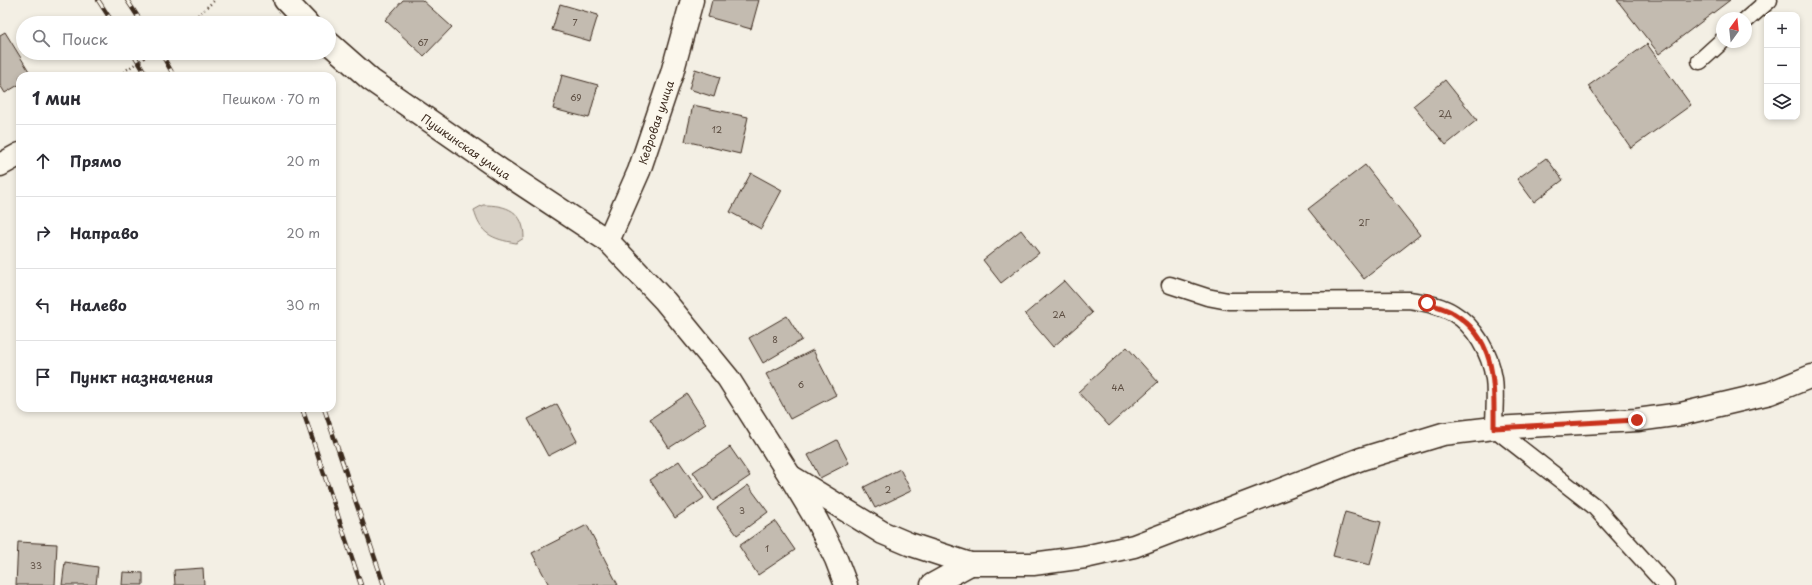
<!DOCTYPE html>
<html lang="ru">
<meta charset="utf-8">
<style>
:root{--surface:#fff;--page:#f2f2f3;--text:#2b2b33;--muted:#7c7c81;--line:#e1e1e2}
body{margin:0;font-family:"Playpen Sans",sans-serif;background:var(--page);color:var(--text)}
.controls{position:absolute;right:12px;top:12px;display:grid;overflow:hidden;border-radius:8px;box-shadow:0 2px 6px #0003}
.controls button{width:36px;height:36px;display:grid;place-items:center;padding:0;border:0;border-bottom:1px solid var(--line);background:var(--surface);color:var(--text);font:20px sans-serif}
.compass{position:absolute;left:1716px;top:12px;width:36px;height:36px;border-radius:50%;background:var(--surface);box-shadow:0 2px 6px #0003;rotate:15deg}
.stop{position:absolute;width:12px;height:12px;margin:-9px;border:3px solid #c8321e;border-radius:50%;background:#fff}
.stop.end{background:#c8321e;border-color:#fff;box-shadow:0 1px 4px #0008}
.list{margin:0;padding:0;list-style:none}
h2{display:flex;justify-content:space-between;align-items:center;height:52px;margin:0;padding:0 16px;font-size:17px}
h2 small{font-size:13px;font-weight:400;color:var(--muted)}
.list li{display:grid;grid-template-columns:26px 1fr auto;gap:12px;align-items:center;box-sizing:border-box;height:72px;padding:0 16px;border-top:1px solid var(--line)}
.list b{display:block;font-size:15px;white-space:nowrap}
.list em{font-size:13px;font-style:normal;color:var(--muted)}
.icon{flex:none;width:22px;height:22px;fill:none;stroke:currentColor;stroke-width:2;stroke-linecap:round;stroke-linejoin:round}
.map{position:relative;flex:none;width:1812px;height:585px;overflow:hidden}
.search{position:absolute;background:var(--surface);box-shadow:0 2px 6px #0003;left:16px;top:16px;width:320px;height:44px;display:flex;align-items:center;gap:10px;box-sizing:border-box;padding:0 14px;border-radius:22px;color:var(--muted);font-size:15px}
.panel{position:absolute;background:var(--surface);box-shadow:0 2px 6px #0003;left:16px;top:72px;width:320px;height:340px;border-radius:12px}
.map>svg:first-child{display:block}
</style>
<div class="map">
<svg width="1812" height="585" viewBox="0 0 1812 585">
<rect width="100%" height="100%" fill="#f3efe4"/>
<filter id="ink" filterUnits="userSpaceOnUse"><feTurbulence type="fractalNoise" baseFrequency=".025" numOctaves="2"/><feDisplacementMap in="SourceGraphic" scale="8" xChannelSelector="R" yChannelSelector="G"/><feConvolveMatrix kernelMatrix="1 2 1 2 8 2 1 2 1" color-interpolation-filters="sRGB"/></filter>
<g filter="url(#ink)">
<path fill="#d8d1c6" stroke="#8a7e72" d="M483 205C507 205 524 211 524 238L516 243C492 239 480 234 474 210Z"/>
<g fill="#c3bbb0" stroke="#3b2a1e">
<path d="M403 0H422L452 27 424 56 385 20Z"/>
<path d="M712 0H759L751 29 708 17Z"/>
<path d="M1617 0H1730L1659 54Z"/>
<path d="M560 4 598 15 590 41 552 30Z"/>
<path d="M5 32 32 76H20V84L5 93 0 85V35Z"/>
<path d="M1647 44 1691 105 1631 148 1588 86Z"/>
<path d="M695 69 720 77 714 97 689 89Z"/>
<path d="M562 75 598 85 589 118 553 109Z"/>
<path d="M1445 80 1477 120 1446 145 1413 106Z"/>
<path d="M693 105 748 117 740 154 685 141Z"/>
<path d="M1546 158 1563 180 1534 202 1517 179Z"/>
<path d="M1365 165 1420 235 1364 279 1308 209Z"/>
<path d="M751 173 782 190 761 229 730 212Z"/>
<path d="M1021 230 1039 253 1001 283 983 260Z"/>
<path d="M1064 281 1092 313 1053 347 1025 314Z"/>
<path d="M787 316 802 340 763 363 749 338Z"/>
<path d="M1127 347 1158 382 1109 426 1078 392Z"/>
<path d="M813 350 836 395 790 419 766 374Z"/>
<path d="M687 394 706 424 669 448 650 419Z"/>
<path d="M557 404 577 441 548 456 528 419Z"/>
<path d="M837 440 849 463 820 478 808 455Z"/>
<path d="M730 447 750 476 713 501 693 472Z"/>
<path d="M679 461 704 498 675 518 650 480Z"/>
<path d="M900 469 911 491 875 508 864 487Z"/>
<path d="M748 485 768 512 737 535 717 508Z"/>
<path d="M1345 512 1381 522 1370 565 1333 556Z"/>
<path d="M775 521 795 550 758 575 739 546Z"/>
<path d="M587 525 618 585H549L532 553Z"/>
<path d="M18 542 57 544 55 585H16Z"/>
<path d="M65 562 98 567 96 585H62Z"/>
<path d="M203 568 204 585H175L174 570Z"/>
<path d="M123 572 143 573V585H122Z"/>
</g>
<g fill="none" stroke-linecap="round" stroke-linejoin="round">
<g stroke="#3b2a1e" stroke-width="19">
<g id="lane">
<path d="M1746 20 1769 0"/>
<path d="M1700 61 1722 41"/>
<path d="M1170 285 1207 297 1228 301 1409 300C1423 302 1440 305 1453 313 1475 326 1490 353 1494 379 1496 394 1494 412 1494 428L1594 506 1666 585"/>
</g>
</g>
<g stroke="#3b2a1e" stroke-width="25">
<g id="street">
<path d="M0 165 20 154"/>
<path d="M790 476 883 533 909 544 970 564H1033L1085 557 1134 546 1361 459 1443 434 1494 428 1637 420 1681 414 1770 393 1812 376"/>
<path d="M932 585 970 564"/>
</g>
</g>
<g stroke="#3b2a1e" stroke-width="25">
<g id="secondary">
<path d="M285 0 307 23"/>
<path id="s1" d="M329 43 371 80 502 171 608 241 665 301 728 378 790 476 817 521 836 559 846 585"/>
<path id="s2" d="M608 241 639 171 672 73 692 0"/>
</g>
</g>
<g stroke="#3b2a1e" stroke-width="2.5" stroke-dasharray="1 3" stroke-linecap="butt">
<path d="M189 23 215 0"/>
<path d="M117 76 152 53"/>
</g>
<use href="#lane" stroke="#fbf7ec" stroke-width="16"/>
<use href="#street" stroke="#fbf7ec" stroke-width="22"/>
<use href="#secondary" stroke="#fbf7ec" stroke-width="22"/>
<g stroke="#3b2a1e" stroke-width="4.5">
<g id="rail">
<path d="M98 0 113 23"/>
<path d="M127 0 142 23"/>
<path d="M133 53 147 76"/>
<path d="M161 53 174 76"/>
<path d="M302 408 361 585"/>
<path d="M324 408 384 585"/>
</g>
</g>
<use href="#rail" stroke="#fbf7ec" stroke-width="3" stroke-dasharray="9" stroke-linecap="butt"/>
</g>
</g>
<g fill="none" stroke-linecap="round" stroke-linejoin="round" filter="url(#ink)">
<path stroke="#c8321e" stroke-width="5" d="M1427 303C1435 306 1445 308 1453 313 1497 339 1494 384 1494 428L1637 420"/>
</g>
<g text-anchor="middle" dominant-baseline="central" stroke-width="4" stroke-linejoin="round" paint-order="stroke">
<g font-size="9" fill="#5d4e42">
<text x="575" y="22">7</text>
<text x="423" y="42">67</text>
<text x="576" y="97">69</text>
<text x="1445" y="113">2Д</text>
<text x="717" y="129">12</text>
<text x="1364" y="222">2Г</text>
<text x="1059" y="314">2А</text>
<text x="775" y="339">8</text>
<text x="801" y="384">6</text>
<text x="1118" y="387">4А</text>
<text x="888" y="489">2</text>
<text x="742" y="510">3</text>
<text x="767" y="548">1</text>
<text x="36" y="565">33</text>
</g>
<g font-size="11" fill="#3b2a1e" stroke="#fbf7ec">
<text stroke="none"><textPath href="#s2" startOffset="128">Кедровая улица</textPath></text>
<text stroke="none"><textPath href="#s1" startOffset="172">Пушкинская улица</textPath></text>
</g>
</g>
</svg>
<div class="controls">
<button>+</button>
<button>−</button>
<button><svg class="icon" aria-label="layers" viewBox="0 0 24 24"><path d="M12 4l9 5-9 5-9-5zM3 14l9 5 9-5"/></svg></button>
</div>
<svg class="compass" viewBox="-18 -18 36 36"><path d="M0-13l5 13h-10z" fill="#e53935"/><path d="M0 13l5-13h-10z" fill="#7c7c81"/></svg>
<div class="stop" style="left:1427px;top:303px"></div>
<div class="stop end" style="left:1637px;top:420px"></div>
<div class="search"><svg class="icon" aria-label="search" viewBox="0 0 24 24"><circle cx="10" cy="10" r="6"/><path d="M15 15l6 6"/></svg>Поиск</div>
<section class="panel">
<h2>1 мин<small>Пешком · 70 m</small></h2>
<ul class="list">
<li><svg class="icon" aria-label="ahead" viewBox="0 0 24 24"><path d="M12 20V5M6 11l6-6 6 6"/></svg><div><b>Прямо</b></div><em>20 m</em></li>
<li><svg class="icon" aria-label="right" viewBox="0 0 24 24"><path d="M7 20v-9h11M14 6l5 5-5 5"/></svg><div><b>Направо</b></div><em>20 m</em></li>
<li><svg class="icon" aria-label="left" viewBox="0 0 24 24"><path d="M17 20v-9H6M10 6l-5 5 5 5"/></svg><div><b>Налево</b></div><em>30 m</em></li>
<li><svg class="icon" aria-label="arrive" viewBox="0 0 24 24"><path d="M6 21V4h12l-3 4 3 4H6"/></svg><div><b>Пункт назначения</b></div></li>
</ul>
</section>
</div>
